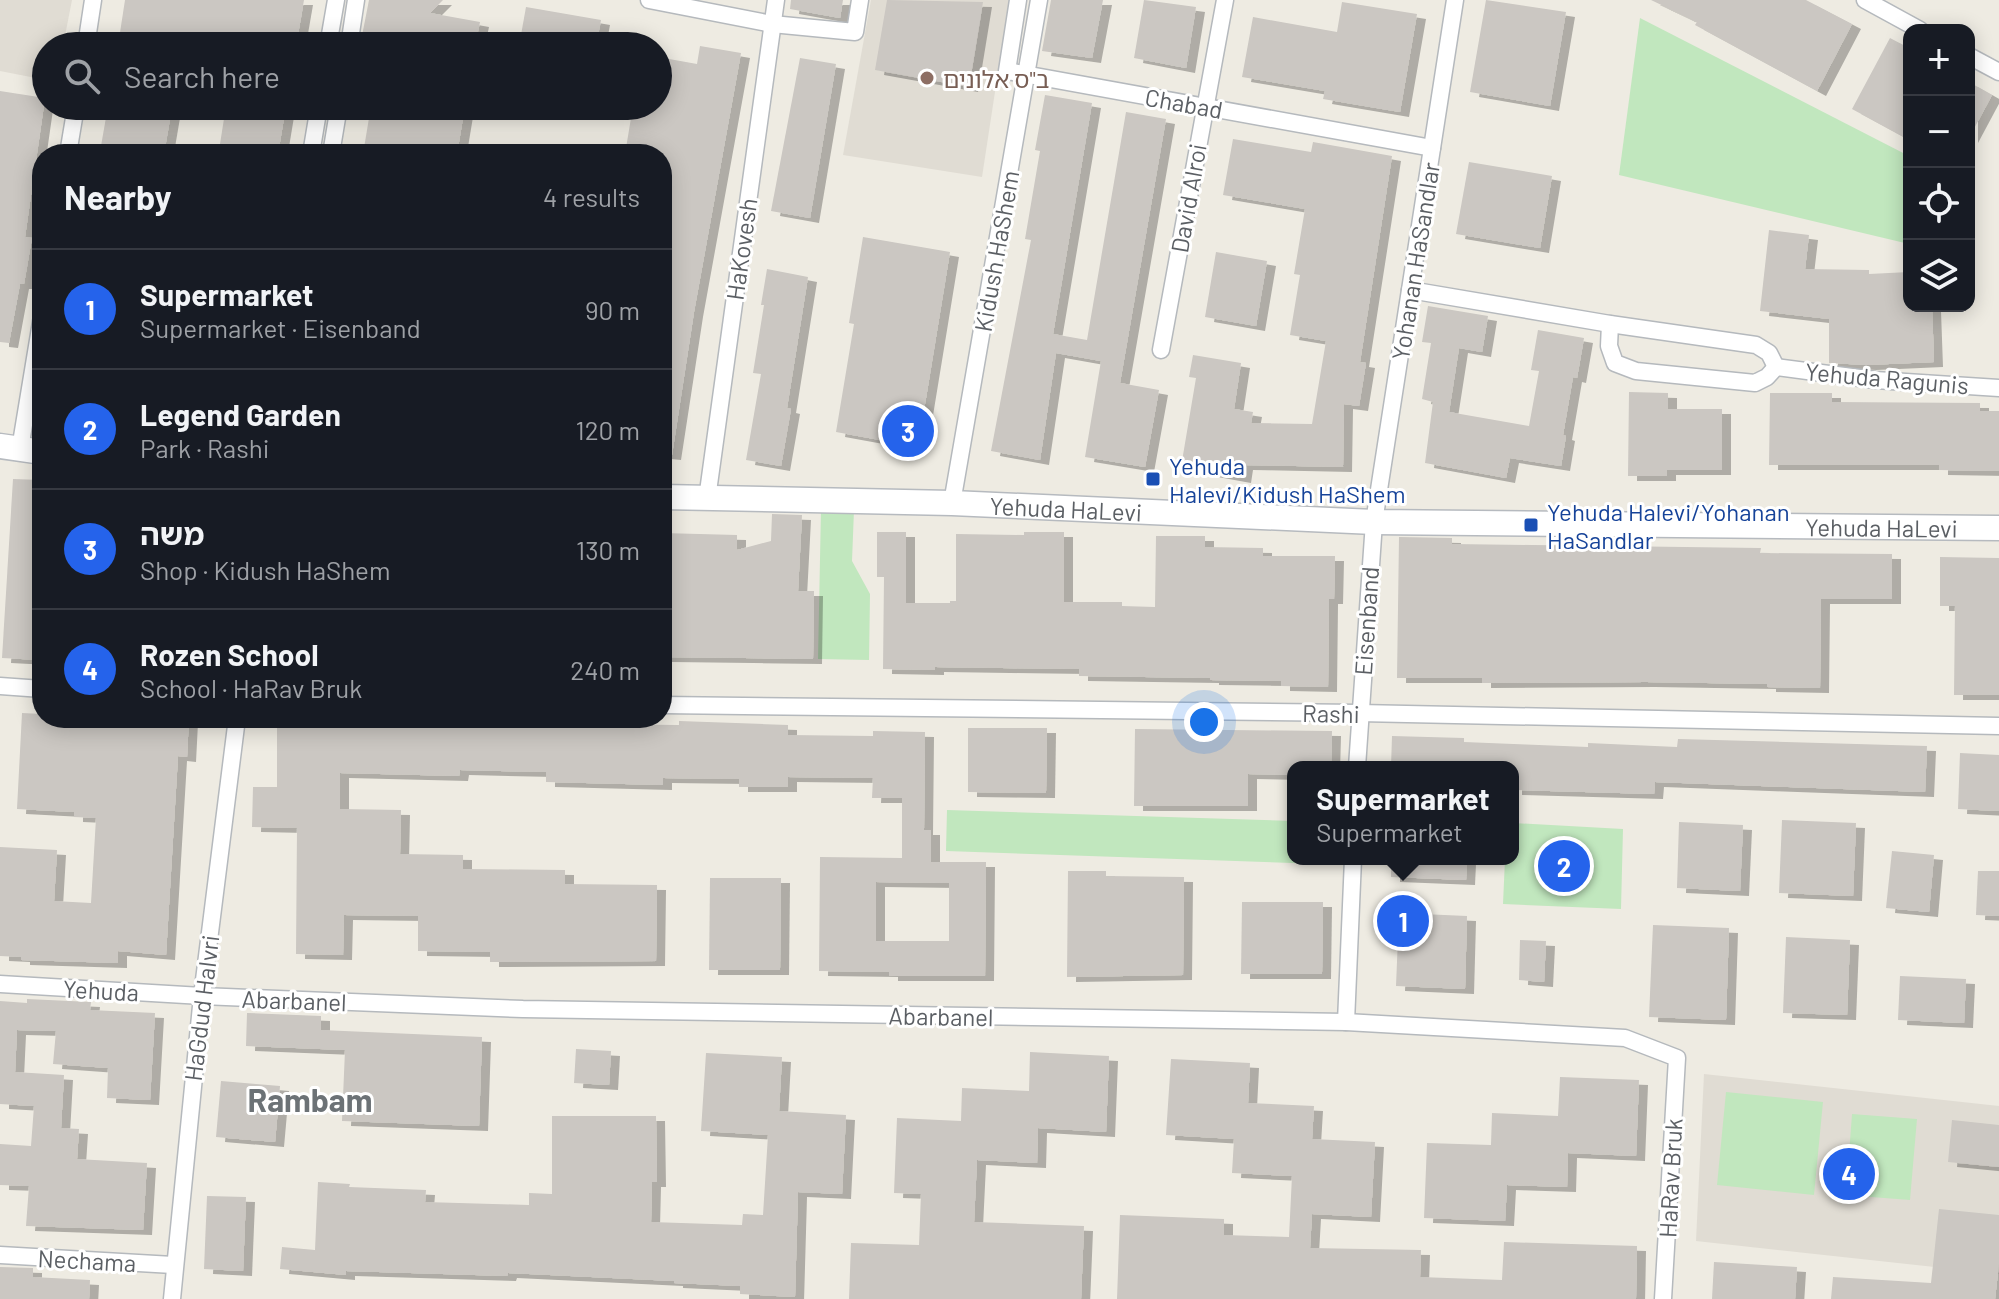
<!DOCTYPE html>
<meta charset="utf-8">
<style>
:root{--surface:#171b24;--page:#242831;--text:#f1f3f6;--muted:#9ea1a6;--line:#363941;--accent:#2563eb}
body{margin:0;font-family:Barlow,"Noto Sans Hebrew",sans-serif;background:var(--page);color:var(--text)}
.controls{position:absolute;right:24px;top:24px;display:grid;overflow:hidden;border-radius:16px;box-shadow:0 4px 20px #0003}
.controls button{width:72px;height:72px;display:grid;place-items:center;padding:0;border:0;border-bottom:2px solid var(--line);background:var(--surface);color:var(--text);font:40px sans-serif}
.you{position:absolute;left:1204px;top:722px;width:28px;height:28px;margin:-20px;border:6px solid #fff;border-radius:50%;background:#1a73e8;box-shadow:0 0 0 12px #1a73e833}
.badge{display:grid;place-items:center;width:52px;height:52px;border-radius:50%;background:var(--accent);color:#fff;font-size:26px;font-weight:700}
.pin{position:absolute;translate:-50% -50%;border:4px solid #fff;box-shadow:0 2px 8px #0006}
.popup{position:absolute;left:1287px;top:761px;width:232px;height:104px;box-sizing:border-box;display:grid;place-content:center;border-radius:16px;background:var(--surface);filter:drop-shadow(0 2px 6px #0005);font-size:26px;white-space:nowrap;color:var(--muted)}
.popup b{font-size:30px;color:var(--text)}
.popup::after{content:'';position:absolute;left:50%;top:100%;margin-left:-16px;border:16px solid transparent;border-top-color:var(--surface)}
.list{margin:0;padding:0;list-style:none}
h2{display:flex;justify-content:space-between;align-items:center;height:104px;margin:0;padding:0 32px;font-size:34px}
h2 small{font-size:26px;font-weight:400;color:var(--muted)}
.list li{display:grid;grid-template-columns:52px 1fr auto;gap:24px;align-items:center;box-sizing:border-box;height:120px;padding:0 32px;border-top:2px solid var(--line)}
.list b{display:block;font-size:30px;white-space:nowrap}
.list p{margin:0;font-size:26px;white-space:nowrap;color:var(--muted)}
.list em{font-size:26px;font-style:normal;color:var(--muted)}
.icon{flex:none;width:44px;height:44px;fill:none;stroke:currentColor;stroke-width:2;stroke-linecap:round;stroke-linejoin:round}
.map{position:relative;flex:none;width:1999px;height:1299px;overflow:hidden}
.search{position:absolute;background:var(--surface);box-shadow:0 4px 20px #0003;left:32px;top:32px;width:640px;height:88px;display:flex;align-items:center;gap:20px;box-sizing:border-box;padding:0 28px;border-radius:44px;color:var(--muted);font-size:30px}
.panel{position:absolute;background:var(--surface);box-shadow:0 4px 20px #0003;left:32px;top:144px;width:640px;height:584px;border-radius:32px}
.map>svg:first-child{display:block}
</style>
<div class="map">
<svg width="1999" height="1299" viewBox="0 0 1999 1299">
<defs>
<filter id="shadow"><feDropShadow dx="9" dy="5" stdDeviation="0" flood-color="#0004"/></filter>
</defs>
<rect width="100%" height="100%" fill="#eeebe2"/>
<g fill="#e0dcd3">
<path d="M0 0H72L63 46H46V80L0 71Z"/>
<path d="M871 0H1009L982 177 843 155Z"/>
<path d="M1704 1074 1999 1106V1274L1696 1241Z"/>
</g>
<g fill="#c1e7be">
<path d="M1640 18 1909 156V244L1619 175Z"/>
<path d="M821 509 854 510 852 561 870 594 869 660 818 659Z"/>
<path d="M947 810 1293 821V859H1321V864L946 851Z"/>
<path d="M1513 823 1623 829 1621 909 1503 904 1505 859H1513Z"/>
<path d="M1726 1092 1823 1102 1814 1195 1717 1185Z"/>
<path d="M1852 1114 1917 1119 1910 1200 1846 1195Z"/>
</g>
<g fill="#cbc7c2" fill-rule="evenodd" filter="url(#shadow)">
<path d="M125 0H304L296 46H163L119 39Z"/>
<path d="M369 0H443L430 13 480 22 475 46H360Z"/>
<path d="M791 0H843L840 18 790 9Z"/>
<path d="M887 0 983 2 969 87 875 70Z"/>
<path d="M1051 0H1103L1092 58 1042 51Z"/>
<path d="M1144 0 1196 7 1186 68 1134 58Z"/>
<path d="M1486 0 1566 12 1550 106 1470 92Z"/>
<path d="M1651 0H1806L1852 24 1817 91 1695 25 1697 22Z"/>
<path d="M1342 2 1417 14 1400 112 1323 99 1325 91 1242 77 1253 17 1337 32Z"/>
<path d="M526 7 601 20 596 46H519Z"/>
<path d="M1890 38 1909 48V140L1852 109Z"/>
<path d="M700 46 741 53 694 312 672 455 662 454V154H625L633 106H658V57L697 64Z"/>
<path d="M800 58 836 64 810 218 771 211Z"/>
<path d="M1969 82 1992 95 1969 138Z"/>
<path d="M0 91 45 98 25 237 32 238 24 284H20L9 343 0 342Z"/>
<path d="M1045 95 1092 103 1053 334 1087 340 1126 112 1166 119 1120 383 1159 390 1145 467 1085 457 1101 361 1056 353 1040 460 991 451 1031 240 1025 239 1040 151 1035 150Z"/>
<path d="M108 106H131L171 113 164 154H146L101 146Z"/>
<path d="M226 106H286L278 154 220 144Z"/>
<path d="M371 106H465L457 154H363Z"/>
<path d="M1233 139 1311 152 1313 142 1392 156 1360 362 1366 363 1359 406 1344 404 1343 467 1244 465 1242 478 1181 467 1196 378 1189 377 1193 355 1241 363 1234 409 1253 412 1251 423 1312 424 1326 341 1290 335 1300 275 1294 274 1305 209 1223 195Z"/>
<path d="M1469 162 1552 176 1540 248 1456 234Z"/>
<path d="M1769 230 1809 235 1805 269 1869 270V274L1909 272V306H1932L1934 362 1867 365 1829 363V319L1760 311Z"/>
<path d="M863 237 950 252 918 447 836 432 854 324 849 323Z"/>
<path d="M1216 252 1267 261 1256 326 1205 317Z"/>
<path d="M767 269 808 277 787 408 791 409 781 466 746 460 761 374 753 373 764 305H761Z"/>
<path d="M1428 306 1488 316 1482 352 1459 348 1449 412 1529 426 1539 371 1531 370 1538 330 1584 338 1577 378 1573 377 1563 435 1566 436 1561 466 1510 458 1506 478 1425 463 1433 402 1422 399 1431 343 1422 342Z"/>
<path d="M1629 392 1668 393V409H1722V470H1667V476H1628Z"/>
<path d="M1770 393H1832V402L1980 403V411H1999V471L1939 470V465H1769Z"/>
<path d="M13 479 42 480 40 660 2 658Z"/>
<path d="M772 514 802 515 798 591H814L813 659 662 657V533L737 535V550L771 541Z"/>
<path d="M877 532H906V603H950V601H956V534L1024 535V532H1064V602H1122V606L1155 607 1156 536H1205V547L1263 548V556H1335L1334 599H1329L1328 687 1281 686V681L1210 680V678L1079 676V669L935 667V670L883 669 884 577H877Z"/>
<path d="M1399 537 1452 538V544L1761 548 1760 553 1892 554V599H1821L1820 688 1767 687V684L1646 682 1482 683V678H1397Z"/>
<path d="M1940 557 1999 558V695H1954L1955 606H1940Z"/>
<path d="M22 713 42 714V718H189L187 757 178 756 166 955 118 951V963L21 960V957L0 956V847L57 850 54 901 91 903 96 818 74 817V812L17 809Z"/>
<path d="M277 718 416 720V718H460V723L547 724V718H588V724L679 725V721L788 725V735L873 736V731L925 732 924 830H931V862H986L985 976H889V972L819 971 820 857 902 858V798H872L873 778 788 777V787H739V779L663 778V785L546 782V772L460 770 459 776 340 773V809L401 810 400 854 463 855V869L565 870V884L657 885 656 961 490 962V952L418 951V916L344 915 343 955 296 954 297 828 252 827 253 787H277ZM876 882 949 883V941H876Z"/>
<path d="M968 728H1047L1046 793 968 792Z"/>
<path d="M1135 729 1332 731 1331 767H1293V775L1248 774V806H1134Z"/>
<path d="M1392 736 1464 738V742L1588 747V743L1677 747 1678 739 1927 746 1925 792 1655 782 1654 794 1513 790V767H1391Z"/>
<path d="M1960 753 1999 755V811L1958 809Z"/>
<path d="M1782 820 1856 823 1853 896 1779 893Z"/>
<path d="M1679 822 1743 825 1740 891 1677 888Z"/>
<path d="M1892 851 1934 855 1929 912 1886 908Z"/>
<path d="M1391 859H1467L1466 880 1391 877Z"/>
<path d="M1068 871H1106V876L1184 877 1183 975 1067 977Z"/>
<path d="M1978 871H1999V916L1976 915Z"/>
<path d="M710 878H781L780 970H709Z"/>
<path d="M1242 902H1323L1322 974H1241Z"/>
<path d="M1399 913 1467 916 1465 989 1396 986Z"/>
<path d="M1653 925 1729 928 1726 1020 1649 1017Z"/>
<path d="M1786 937 1850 940 1847 1015 1783 1013Z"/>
<path d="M1520 940 1546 941 1544 982 1519 980Z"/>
<path d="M1900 976 1966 979 1964 1023 1898 1020Z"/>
<path d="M27 999 91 1002 90 1010 155 1013 150 1100 107 1098 108 1068 53 1064 56 1031 17 1030 15 1072 64 1075 61 1128 79 1129 77 1159 147 1163 143 1230 26 1226 29 1186 0 1185V1144L31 1146 34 1106 0 1104V1001L27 1003Z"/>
<path d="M247 1013 321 1016V1030L482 1037 479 1126 342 1121 345 1050 246 1046Z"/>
<path d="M576 1049 611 1051 609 1085 574 1083Z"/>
<path d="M1030 1052 1109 1056 1106 1132 1038 1128 1037 1163 977 1160 974 1222 1084 1226 1081 1299H849L851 1243 919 1245 921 1194 894 1193 897 1118 961 1121 962 1088 1029 1091Z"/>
<path d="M706 1053 782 1057 779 1111 846 1115 842 1194 798 1192 795 1297 740 1294V1286L674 1283V1281L508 1273 507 1276 346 1271V1275L280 1269 282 1247 315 1250 318 1182 350 1184 349 1187 426 1190 425 1202 529 1205V1193L552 1194V1116H656L657 1182H652L651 1222 742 1225 743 1214 763 1215 768 1135 701 1131Z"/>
<path d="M1171 1059 1250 1063 1248 1103 1314 1106 1312 1139 1375 1142 1371 1217 1312 1214 1310 1248 1421 1250 1420 1277 1502 1280 1504 1242 1637 1246 1636 1299H1117L1120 1215 1224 1219V1235L1289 1237 1292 1176 1232 1173 1234 1139 1166 1135Z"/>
<path d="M1560 1077 1639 1080 1636 1156 1568 1153 1567 1187 1507 1185 1505 1221 1424 1218 1427 1143 1491 1145 1492 1113 1558 1116Z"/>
<path d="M221 1081 280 1086 275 1142 216 1137Z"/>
<path d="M1952 1120 1999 1125V1167L1948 1162Z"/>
<path d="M207 1196 246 1197 243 1271 204 1269Z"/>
<path d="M1939 1209 1999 1215V1264L1995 1299H1831L1833 1277 1931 1283Z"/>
<path d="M1714 1262 1797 1267 1795 1299H1712Z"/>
<path d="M0 1267 33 1268V1277L90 1280 89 1299H0Z"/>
</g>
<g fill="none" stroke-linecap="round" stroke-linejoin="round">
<g stroke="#b5b9bd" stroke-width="19">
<g id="street">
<path d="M649 0 772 24 855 32 860 0"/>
<path d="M1018 0 1007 71 1432 148"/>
<path d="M1865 0 1920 30"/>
<path d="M86 46 93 0"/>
<path d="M328 46 336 0"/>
<path d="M349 46 356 0"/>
<path d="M1969 56 1999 72"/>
<path d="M68 154 76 106"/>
<path d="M311 154 319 106"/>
<path d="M331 154 339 106"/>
<path d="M1410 290 1610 324 1756 345 1769 353 1776 367"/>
<path d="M1610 324 1609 346 1615 363 1636 371 1755 383 1767 377 1776 367"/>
<path d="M1161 350 1225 0"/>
<path d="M1776 367 1875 380 1999 388"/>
<path d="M20 449 42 316"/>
<path d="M707 499 776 0"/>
<path d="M952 503 1039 0"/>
<path d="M0 686 42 689"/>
<path d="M662 705 1359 713 1999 726"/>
<path d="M1357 767 1374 522 1455 0"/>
<path d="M0 984 202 996 523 1009 1346 1022 1625 1038 1677 1058 1663 1299"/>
<path d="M1346 1022 1353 859"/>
<path d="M0 1255 173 1265"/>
<path d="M172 1299 202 996 237 718"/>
</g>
</g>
<g stroke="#b6babf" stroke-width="27">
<g id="secondary">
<path d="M0 446 42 452"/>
<path id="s1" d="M662 497 952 503 1374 522 1999 528"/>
</g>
</g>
<use href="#street" stroke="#fff" stroke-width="16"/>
<use href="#secondary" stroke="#fff" stroke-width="24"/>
</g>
<circle fill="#8d6e63" stroke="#fff" stroke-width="3" cx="927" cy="78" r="8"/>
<g fill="#1a4fb4" stroke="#fff" stroke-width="3">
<rect x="1145" y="471" width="16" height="16" rx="4"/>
<rect x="1523" y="517" width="16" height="16" rx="4"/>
</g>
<g text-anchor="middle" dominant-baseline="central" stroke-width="6" stroke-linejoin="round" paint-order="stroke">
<g font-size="24" fill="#785e54" stroke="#fff" text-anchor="start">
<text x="943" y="78">ב"ס אלונים</text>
</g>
<g font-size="24" fill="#5b5f64" stroke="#fff">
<text transform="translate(1184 103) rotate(10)">Chabad</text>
<text transform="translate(1188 198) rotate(-80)">David Alroi</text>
<text transform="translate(741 249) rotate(-82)">HaKovesh</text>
<text transform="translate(996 251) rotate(-80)">Kidush HaShem</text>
<text transform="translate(1415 261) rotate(-81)">Yohanan HaSandlar</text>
<text transform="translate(1887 378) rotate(5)">Yehuda Ragunis</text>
<text stroke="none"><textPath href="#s1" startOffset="404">Yehuda HaLevi</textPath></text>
<text stroke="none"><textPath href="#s1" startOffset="1220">Yehuda HaLevi</textPath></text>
<text transform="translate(1366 621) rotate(-86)">Eisenband</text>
<text transform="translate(1331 713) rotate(1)">Rashi</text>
<text transform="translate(101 990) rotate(3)">Yehuda</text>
<text transform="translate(294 1000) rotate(2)">Abarbanel</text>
<text transform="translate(201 1008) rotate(-83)">HaGdud HaIvri</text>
<text transform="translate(941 1016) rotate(1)">Abarbanel</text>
<text transform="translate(1670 1178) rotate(-87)">HaRav Bruk</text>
<text transform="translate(87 1260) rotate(3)">Nechama</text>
</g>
<g font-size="24" fill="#164399" stroke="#fff" text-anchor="start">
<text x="1169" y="465">Yehuda<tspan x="1169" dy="28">Halevi/Kidush HaShem</tspan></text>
<text x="1547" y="511">Yehuda Halevi/Yohanan<tspan x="1547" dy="28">HaSandlar</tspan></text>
</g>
<g font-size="32" font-weight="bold" fill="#6c7276" stroke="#fff">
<text x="310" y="1099">Rambam</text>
</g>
</g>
</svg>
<div class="controls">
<button>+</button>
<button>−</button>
<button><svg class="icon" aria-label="locate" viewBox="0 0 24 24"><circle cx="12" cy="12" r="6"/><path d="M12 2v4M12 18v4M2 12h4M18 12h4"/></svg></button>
<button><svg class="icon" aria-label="layers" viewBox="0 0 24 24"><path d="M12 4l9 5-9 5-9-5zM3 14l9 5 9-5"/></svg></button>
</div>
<div class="you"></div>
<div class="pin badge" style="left:1403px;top:921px">1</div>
<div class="popup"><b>Supermarket</b>Supermarket</div>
<div class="pin badge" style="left:1564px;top:866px">2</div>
<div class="pin badge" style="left:908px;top:431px">3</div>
<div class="pin badge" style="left:1849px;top:1174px">4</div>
<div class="search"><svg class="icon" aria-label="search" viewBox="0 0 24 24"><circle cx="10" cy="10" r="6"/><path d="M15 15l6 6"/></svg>Search here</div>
<section class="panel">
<h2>Nearby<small>4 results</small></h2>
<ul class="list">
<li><span class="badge">1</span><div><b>Supermarket</b><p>Supermarket · Eisenband</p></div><em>90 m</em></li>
<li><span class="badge">2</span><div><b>Legend Garden</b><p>Park · Rashi</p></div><em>120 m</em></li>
<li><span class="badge">3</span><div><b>משה</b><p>Shop · Kidush HaShem</p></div><em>130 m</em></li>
<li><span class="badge">4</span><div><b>Rozen School</b><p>School · HaRav Bruk</p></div><em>240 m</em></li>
</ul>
</section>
</div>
